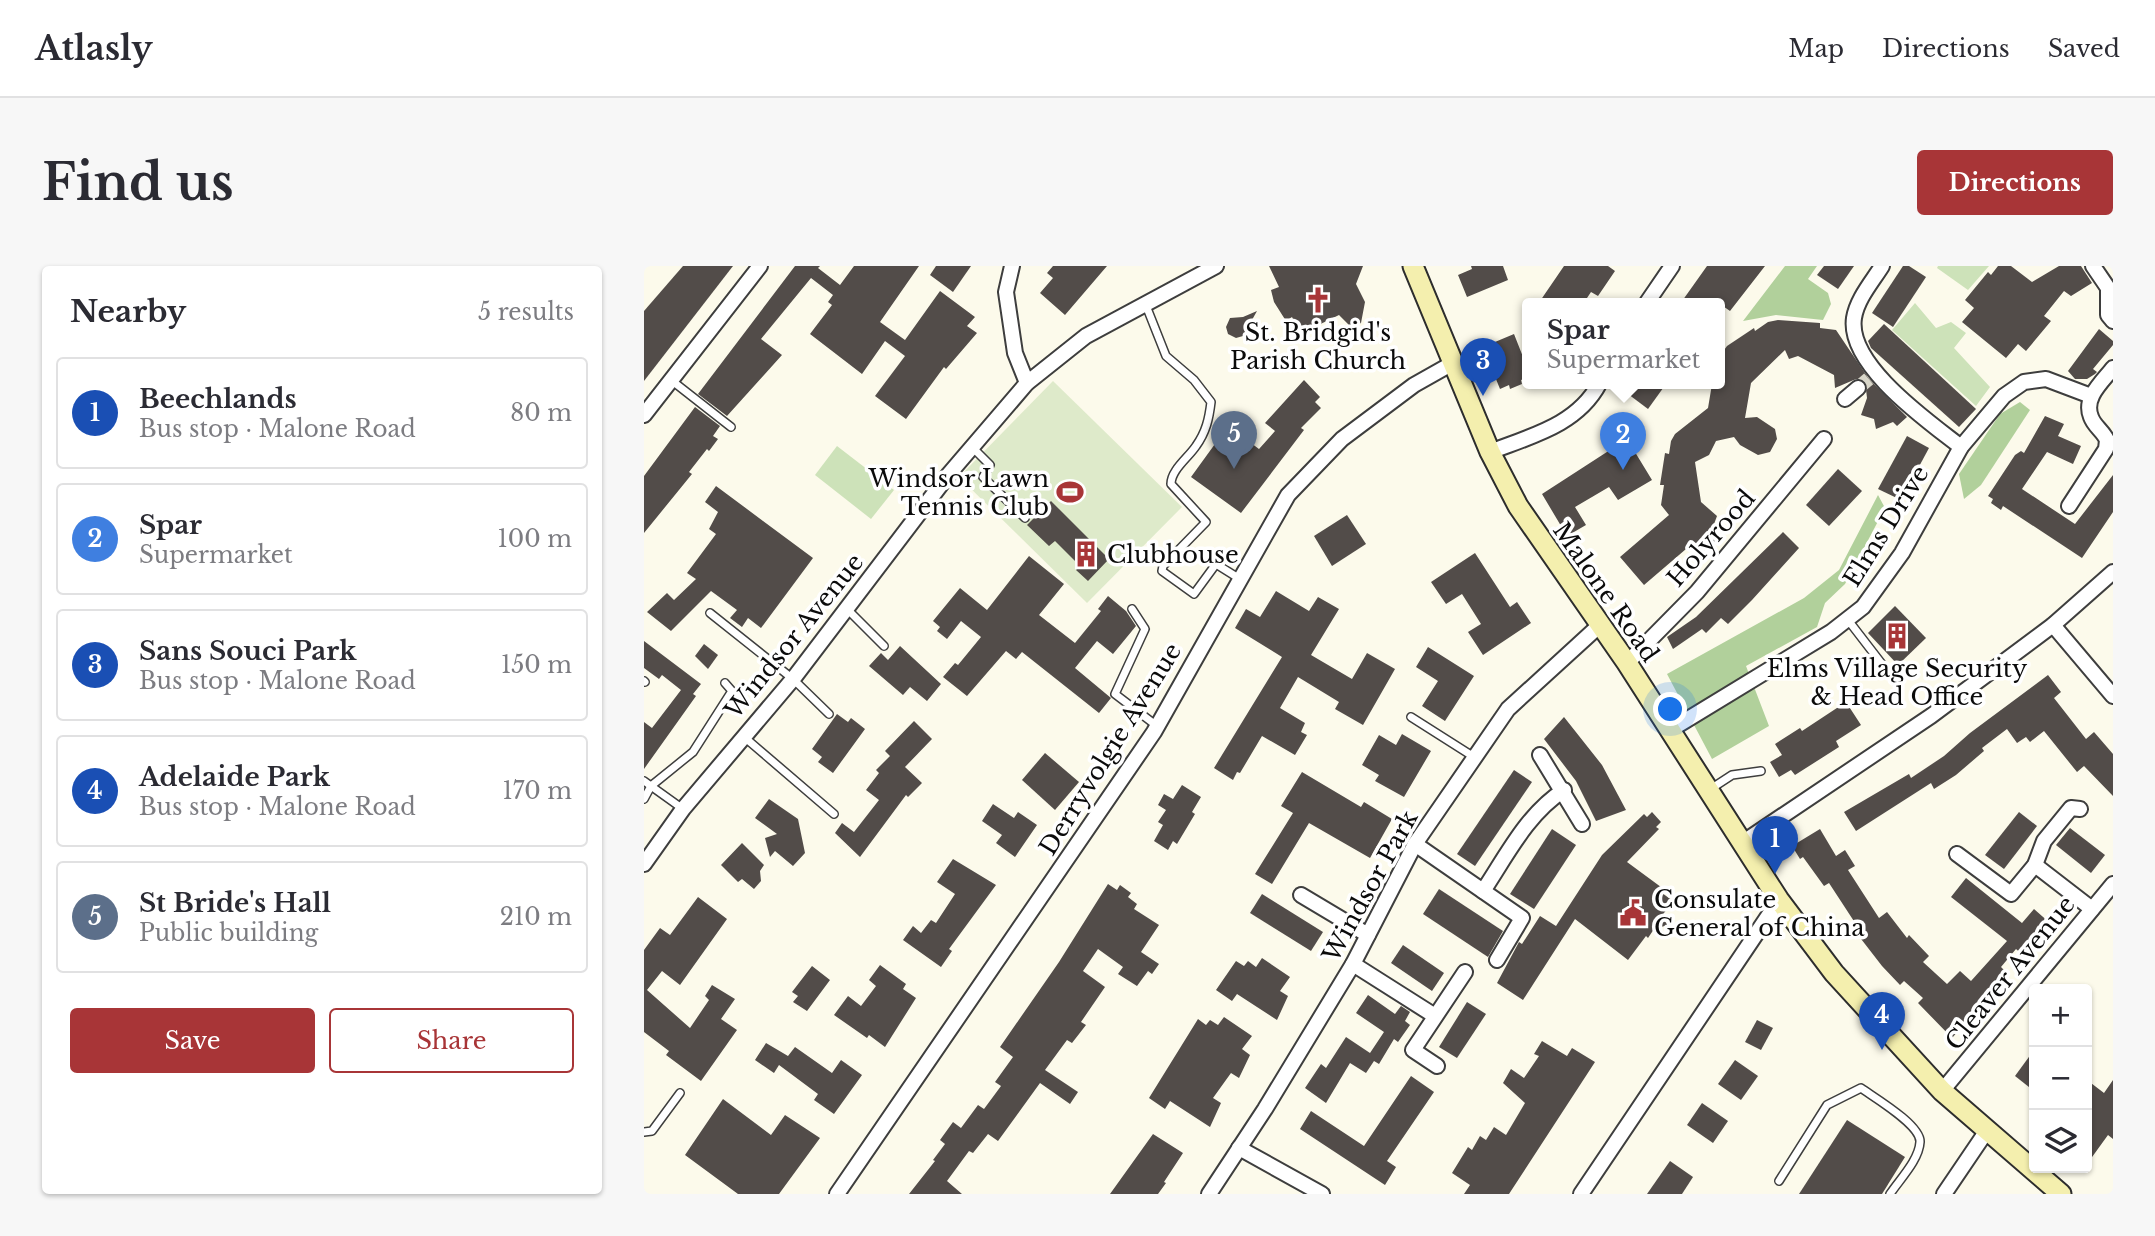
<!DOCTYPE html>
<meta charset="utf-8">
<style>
:root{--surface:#fff;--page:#f7f7f7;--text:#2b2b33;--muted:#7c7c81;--line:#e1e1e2;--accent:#a83537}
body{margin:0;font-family:"Libre Baskerville",serif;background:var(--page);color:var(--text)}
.controls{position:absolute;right:21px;bottom:21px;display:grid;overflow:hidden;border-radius:7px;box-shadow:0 2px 5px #0004}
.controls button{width:63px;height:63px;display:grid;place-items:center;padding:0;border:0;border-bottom:2px solid var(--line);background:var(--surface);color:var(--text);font:35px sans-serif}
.you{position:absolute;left:1027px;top:444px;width:24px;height:24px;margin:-18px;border:5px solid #fff;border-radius:50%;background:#1a73e8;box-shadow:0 0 0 10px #1a73e833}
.badge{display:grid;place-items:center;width:46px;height:46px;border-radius:50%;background:var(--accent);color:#fff;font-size:23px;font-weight:700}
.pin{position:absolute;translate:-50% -58px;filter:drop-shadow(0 2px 4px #0008)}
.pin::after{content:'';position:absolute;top:37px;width:24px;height:21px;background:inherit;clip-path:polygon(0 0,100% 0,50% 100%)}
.popup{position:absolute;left:878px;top:32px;width:203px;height:91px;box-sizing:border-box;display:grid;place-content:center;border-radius:7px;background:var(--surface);filter:drop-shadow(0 2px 5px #0005);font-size:23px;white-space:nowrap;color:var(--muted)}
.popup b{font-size:26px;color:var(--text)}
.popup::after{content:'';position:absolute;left:50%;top:100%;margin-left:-14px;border:14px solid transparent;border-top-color:var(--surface)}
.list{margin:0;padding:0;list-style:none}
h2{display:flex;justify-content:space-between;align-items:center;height:91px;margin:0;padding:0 28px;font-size:30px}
h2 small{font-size:23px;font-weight:400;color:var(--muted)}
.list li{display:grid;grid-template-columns:46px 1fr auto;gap:21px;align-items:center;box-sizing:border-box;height:112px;margin:0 14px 14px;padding:0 14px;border:2px solid var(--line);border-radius:7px}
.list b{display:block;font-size:26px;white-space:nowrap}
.list p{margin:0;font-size:23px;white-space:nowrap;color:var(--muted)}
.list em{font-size:23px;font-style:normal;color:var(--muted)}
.actions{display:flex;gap:14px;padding:21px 28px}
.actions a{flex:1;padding:16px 0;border:2px solid var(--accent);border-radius:7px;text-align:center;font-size:24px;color:var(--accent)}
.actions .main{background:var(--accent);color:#fff}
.icon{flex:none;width:38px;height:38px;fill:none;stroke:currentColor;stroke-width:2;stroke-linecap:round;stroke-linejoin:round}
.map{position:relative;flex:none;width:1469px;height:928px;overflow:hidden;border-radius:7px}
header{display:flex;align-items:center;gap:42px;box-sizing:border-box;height:98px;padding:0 35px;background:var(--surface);border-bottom:2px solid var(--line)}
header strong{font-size:33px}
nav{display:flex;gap:38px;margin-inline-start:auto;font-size:24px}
.intro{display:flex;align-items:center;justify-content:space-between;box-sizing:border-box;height:168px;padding:0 42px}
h1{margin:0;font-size:49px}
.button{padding:18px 32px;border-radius:7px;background:var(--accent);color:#fff;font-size:24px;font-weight:700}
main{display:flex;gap:42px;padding:0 42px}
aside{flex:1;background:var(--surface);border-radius:7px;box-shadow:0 2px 5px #0004}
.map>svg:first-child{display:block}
</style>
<header>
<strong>Atlasly</strong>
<nav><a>Map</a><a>Directions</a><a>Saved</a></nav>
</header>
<div class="intro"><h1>Find us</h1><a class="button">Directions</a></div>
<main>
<aside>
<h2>Nearby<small>5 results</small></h2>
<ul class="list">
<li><span class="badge" style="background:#1a4fb4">1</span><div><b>Beechlands</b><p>Bus stop · Malone Road</p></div><em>80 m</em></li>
<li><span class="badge" style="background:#3f7fe0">2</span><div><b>Spar</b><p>Supermarket</p></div><em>100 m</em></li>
<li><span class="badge" style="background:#1a4fb4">3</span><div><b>Sans Souci Park</b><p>Bus stop · Malone Road</p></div><em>150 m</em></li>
<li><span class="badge" style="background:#1a4fb4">4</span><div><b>Adelaide Park</b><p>Bus stop · Malone Road</p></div><em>170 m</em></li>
<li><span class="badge" style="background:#5c6f8a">5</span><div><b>St Bride's Hall</b><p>Public building</p></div><em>210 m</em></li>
</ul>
<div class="actions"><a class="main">Save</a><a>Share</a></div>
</aside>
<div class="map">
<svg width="1469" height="928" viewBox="0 0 1469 928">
<rect width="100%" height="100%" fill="#fcfaeb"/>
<g fill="#cde2b9">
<path d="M1294 0H1345L1324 24 1293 2Z"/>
<path d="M1271 37 1292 62 1307 56 1322 67 1310 82 1346 121 1332 140 1248 64Z"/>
<path d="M193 180 250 224 227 253 171 209Z"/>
</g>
<g fill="#b1d09b">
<path d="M1141 0H1173L1164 13 1184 27 1187 38 1179 54 1132 49 1099 55Z"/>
<path d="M1376 136 1386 144 1337 219 1320 233 1315 208 1356 148Z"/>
<path d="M1234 229 1241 242 1201 318 1181 337 1173 361 1102 400 1125 460 1068 493 1023 408 1160 332 1195 304Z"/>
</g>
<path fill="#deeaca" d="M409 115 538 241 443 337 315 211Z"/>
<g fill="#524c49">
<path d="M39 0H89L0 115V45Z"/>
<path d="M151 0H176L174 2 196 19 210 0H275L236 56 261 74 296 25 331 51 323 60 333 67 302 103 300 101 262 153 231 130 261 90 241 75 218 108 166 68 188 39 184 36 189 29 167 12 117 73 138 89 83 150 54 128Z"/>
<path d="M292 0H327L309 26 286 9Z"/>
<path d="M409 0H463L421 49 396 27 409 12 403 7Z"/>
<path d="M625 0H719L712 18 721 36 717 57 707 61 695 49 656 68 648 51 642 55 630 36 627 24 635 21Z"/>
<path d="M827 0H859L864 14 823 31 814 9 828 3Z"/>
<path d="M920 0H964L971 5 954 30 947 26 939 38H894Z"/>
<path d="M1063 0H1121L1086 45 1076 38H1036Z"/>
<path d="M1180 0H1210L1194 23 1173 9Z"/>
<path d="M1259 0H1265L1282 11 1249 61 1228 47Z"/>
<path d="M1354 0H1367L1388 16 1415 0H1437L1448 17 1427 30 1420 25 1400 50 1407 55 1382 85 1374 78 1362 92 1318 56 1330 42 1321 34 1344 6 1347 9Z"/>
<path d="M613 45 599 70 592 72 584 68 582 61 586 52 599 51Z"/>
<path d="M1134 54 1176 57V62L1192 64 1225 113 1263 151 1253 160 1249 156 1232 163 1230 153 1217 149 1223 132 1221 115 1212 113 1191 122 1190 109 1154 90 1145 93 1141 84 1107 117 1101 152 1113 151 1131 163 1133 173 1126 186 1114 189 1096 179 1090 171 1072 175 1065 189 1051 196 1057 236 1073 250 1067 266 1075 272 1057 287 1049 277 1000 319 976 291 1025 249 1017 239 1020 219H1016L1021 187 1025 188 1027 175 1031 168 1064 142 1068 118H1075V91L1083 80 1110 62 1111 65 1124 56Z"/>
<path d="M1240 58 1332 143 1315 161 1227 82 1224 75Z"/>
<path d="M1455 63 1469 75V79L1449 103 1453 106 1451 108 1443 113H1431L1424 105Z"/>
<path d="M870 68 883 101V112L877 114 878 118 866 123 865 119 856 123 839 81Z"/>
<path d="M660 114 676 131 671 136 677 142 657 162 660 164 597 247 547 211 584 160 615 183 631 165 621 157Z"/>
<path d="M991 118H1022L1004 143 984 128Z"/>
<path d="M51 141 76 160 69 170 74 173 65 185 63 183 45 206 48 208 0 267V210Z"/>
<path d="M1401 150 1420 158 1414 170 1437 180 1429 198 1403 186 1378 223 1431 258 1469 209V246L1438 292 1359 240 1357 244 1347 237 1349 233 1344 230 1371 189 1377 185 1380 187Z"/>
<path d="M1263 170 1285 182 1257 234 1234 223Z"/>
<path d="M983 173 1008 214 974 234 965 221 931 241 942 259 923 270 898 228Z"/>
<path d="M1194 203 1218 225 1185 260 1162 239Z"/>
<path d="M72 220 169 292 117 362 104 352 98 361 86 352 93 344 67 325 27 365 3 346 23 327 30 334 52 313 43 307 72 268 65 263 74 246 61 236Z"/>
<path d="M407 235 465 293 444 315 432 304 436 300 411 275 405 280 383 259Z"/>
<path d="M703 249 722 278 688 300 670 270Z"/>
<path d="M1139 266 1155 282 1108 334 1084 358 1077 352 1062 367 1058 363 1029 383 1023 371 1052 351Z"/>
<path d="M831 287 866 341 873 336 887 357 839 389 824 366 837 358 818 328 802 338 787 316Z"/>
<path d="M385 290 420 318 395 349 431 377 457 345 454 343 464 330 482 345 492 360 469 388 453 375 431 402 467 432 455 447 378 386 372 393 362 385 323 430 299 411 311 397 314 399 337 371 317 355 303 373 293 365 296 361 289 355 316 322 343 344Z"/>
<path d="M632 325 665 345 674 331 695 343 667 389 708 413 723 387 751 403 719 459 691 443 695 436 654 411 636 442 661 457 657 466 663 469 651 489 618 470 596 507 593 506 589 514 570 502 638 391 591 362 602 343 616 351Z"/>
<path d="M1251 340 1282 372 1254 399 1224 367Z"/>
<path d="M0 375 57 418 49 428 52 430 0 503V456L8 462 37 424 18 409 15 413 0 402Z"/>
<path d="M60 378 74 389 64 403 51 390Z"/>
<path d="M256 380 297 418 283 435 266 421 259 429 225 400 237 387 244 394Z"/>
<path d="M784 381 830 410 801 455 778 440 794 415 772 401Z"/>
<path d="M1404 409 1417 426 1410 432 1442 473 1450 466 1469 488V530L1440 500 1433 506 1400 465 1386 476 1382 471 1373 477 1363 463 1338 482 1340 485 1312 509 1290 523 1287 517 1212 565 1200 546 1265 508 1267 512 1300 490 1326 467Z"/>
<path d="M1202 436 1217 459 1192 475 1195 481 1151 509 1147 504 1135 511 1126 496 1138 489 1131 478 1156 462 1158 465Z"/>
<path d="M193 448 204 456 207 452 221 463 189 507 174 496 178 491 168 483Z"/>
<path d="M920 451 958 499 982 544 952 555 932 515 900 473Z"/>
<path d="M270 455 288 473 261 501 278 517 264 531 262 529 216 591 191 567 198 557 210 566 235 534 222 524 235 507 232 504 246 490 241 485Z"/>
<path d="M758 468 787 485 760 531 731 515 735 509 718 499 735 469 752 479Z"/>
<path d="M401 487 435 516 411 544 378 514Z"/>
<path d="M870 504 888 516 831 600 813 588Z"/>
<path d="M658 506 717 541 720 536 748 553 726 592 665 557 628 618 611 608 649 547 637 540Z"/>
<path d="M538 519 557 531 548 546 551 548 533 578 529 575 524 584 510 575 519 559 514 556 522 544 514 539 520 528 529 533Z"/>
<path d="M125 533 154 553 161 587 149 600 131 585 126 591 121 572 133 568 111 552Z"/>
<path d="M349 538 370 552 374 546 393 559 371 591 352 577 358 569 338 555Z"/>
<path d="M1008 546 1017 556 1012 561 1015 563 983 596 1021 624 1018 627 1029 635 1017 651 1024 659 1010 663 1004 672 1002 670 984 694 931 653 879 734 853 717 875 676 878 678 896 650 912 660 958 589 1000 548 1003 551Z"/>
<path d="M1375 546 1393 560 1360 603 1341 589Z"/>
<path d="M1426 562 1461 589 1447 607 1412 579Z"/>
<path d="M908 563 932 579 890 643 866 628Z"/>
<path d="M1176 563 1192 590 1201 584 1211 600 1204 604 1235 652 1243 646 1263 672 1265 669 1285 690 1279 696 1303 718 1316 705 1327 715 1363 675 1307 631 1322 612 1378 657 1390 643 1407 658 1380 690 1372 683 1357 701 1364 708 1308 772 1274 737 1279 732 1260 715 1256 719 1238 700 1214 669 1217 666 1185 617 1180 620 1159 591 1156 593 1148 580Z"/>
<path d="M98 577 120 599 116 605 117 615 110 623 98 613 94 616 77 599Z"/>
<path d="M309 593 352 619 305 683 308 685 297 701 259 674 269 660 277 667 287 654 292 657 311 628 293 616Z"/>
<path d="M464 618 473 624 476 619 487 627 484 631 493 638 490 643 515 659 497 686 515 698 508 708 504 705 493 720 474 708 479 701 454 683 439 705 461 721 437 756 442 759 428 777 423 774 401 804 434 826 426 838 396 817 354 875 344 868 329 887 325 885 303 915 318 928H265L291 895 289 894 301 878 296 874 309 856 317 862 334 839 340 843 357 820 351 816 369 791 356 781 415 696Z"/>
<path d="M795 623 859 665 844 691 779 648Z"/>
<path d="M618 628 679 666 667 685 606 647Z"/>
<path d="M54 631 83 653 36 719 18 705 3 724 46 762 65 734 61 730 68 719 91 733 77 753 93 764 57 815 22 789 25 785 0 766V684L16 662 26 669Z"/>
<path d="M759 679 800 707 788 725 747 697Z"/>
<path d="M618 692 646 711 636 725 644 730 633 754 593 728 588 735 572 724 592 695 600 700 604 695 612 701Z"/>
<path d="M236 699 262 718 259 723 272 732 241 781 225 769 223 772 190 749 204 730 217 740 232 720 225 714Z"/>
<path d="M168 700 186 714 163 745 149 736 154 730 148 726Z"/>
<path d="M724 729 751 748 757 740 766 746 761 755 766 759 754 776 750 773 735 798 730 795 722 807 706 797 682 837 661 822 677 798 682 802 702 771 726 787 740 766 712 747Z"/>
<path d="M823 736 842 748 813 792 795 781Z"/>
<path d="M580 751 608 770 598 783 606 789 595 812 587 807 569 832 577 837 566 861 526 835 521 843 505 832 554 753 562 759 566 754 574 759Z"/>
<path d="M1113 754 1129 762 1117 784 1101 776Z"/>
<path d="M898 775 923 790 928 782 951 796 865 928H820L826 919 808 907 824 881 828 884 836 870 842 874 850 861 862 869 881 837 859 817 867 803 880 812 895 790 890 788Z"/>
<path d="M122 777 144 790 151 781 188 807 197 794 218 809 190 848 170 834 174 828 135 799 130 807 111 794Z"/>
<path d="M1390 784V825L1371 810Z"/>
<path d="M1091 794 1114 810 1097 834 1074 818Z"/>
<path d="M767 810 790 826 743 895 752 901 741 919 656 863 667 845 720 880Z"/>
<path d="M1443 814 1460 827 1469 814V873L1464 869 1443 898Z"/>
<path d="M79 833 127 869 141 849 176 872 135 928H94L41 889Z"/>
<path d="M1058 837 1084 855 1069 877 1043 859Z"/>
<path d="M1203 854 1261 891 1238 928H1155Z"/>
<path d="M509 868 539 887 520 916 522 917 514 928H466Z"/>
<path d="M1026 895 1049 911 1038 928H1003Z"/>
</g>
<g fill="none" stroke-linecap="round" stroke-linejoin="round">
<path stroke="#d8d6c9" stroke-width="14" stroke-dasharray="14 7" stroke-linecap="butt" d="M1214 122 1227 111"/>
<g stroke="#3e3e3e" stroke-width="10">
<g id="service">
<path d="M501 37 522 90 550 114 567 136C565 153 562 166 552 180 544 192 527 204 527 218L562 256 519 300 518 305 550 328 572 298 596 313"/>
<path d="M27 114 87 161"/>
<path d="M328 181 346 199 339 211 381 252"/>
<path d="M203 343 240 380"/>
<path d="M488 343 501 363 471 428 513 460"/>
<path d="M66 347 149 413 185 448"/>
<path d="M1204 354 1251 415"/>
<path d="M0 415 1 416"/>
<path d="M767 451 830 491"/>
<path d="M99 470 190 548"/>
<path d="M0 515 39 543"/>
<path d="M1065 524 1088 509 1117 505"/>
<path d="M0 533 7 520 49 486 88 425 81 417"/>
<path d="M0 866 8 865 36 827"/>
<path d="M1135 915 1183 839 1217 822C1231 832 1277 859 1276 876 1275 894 1256 913 1246 928"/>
</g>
</g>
<g stroke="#3e3e3e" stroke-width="18">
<g id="minor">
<path d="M368 0 362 26 371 87 383 117"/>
<path d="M1238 0C1228 16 1213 33 1210 52 1203 99 1284 155 1317 181"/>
<path d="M1449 0 1464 22V49L1469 55"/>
<path d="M1002 38 1028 0"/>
<path d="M1201 133 1214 122"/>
<path d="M0 149 116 0"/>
<path d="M846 186C887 170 933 159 955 118"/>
<path d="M1425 240 1462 183 1463 174C1459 165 1450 160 1447 151 1439 132 1458 116 1469 102"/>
<path d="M1409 359 1469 430"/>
<path d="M983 397 1053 326 1180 173"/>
<path d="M1026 464 1187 366 1219 341 1258 287 1317 181 1360 130 1380 116 1402 113 1447 130"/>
<path d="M896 489 938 558"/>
<path d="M1098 577 1287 450 1409 359 1469 306"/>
<path d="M771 578 878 652 853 694"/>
<path d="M1313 588 1367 628 1391 599 1400 575 1427 542 1436 543"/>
<path d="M0 598 39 543 149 413 305 208 383 117 442 70 572 0"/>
<path d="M1391 599 1448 643"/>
<path d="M839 625C863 589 883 548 920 524"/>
<path d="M657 629 724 669"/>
<path d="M709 698 791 750"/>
<path d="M793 800 769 784 821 706"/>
<path d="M1298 825 1469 618"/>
<path d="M595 882 678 928"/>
<path d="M193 928 510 466 644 229 698 173 770 119 809 97"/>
<path d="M565 928 621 843 709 698 771 578 864 443 957 358"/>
<path d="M937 928 1135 634"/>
<path d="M1300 928 1342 866"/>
</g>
</g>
<g stroke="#2d2d2d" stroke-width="23">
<path id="secondary" d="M769 0 846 186 874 240 983 397 1135 634 1190 707 1298 825 1417 928"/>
</g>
<use href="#service" stroke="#fff" stroke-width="7"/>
<use href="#minor" stroke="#fff" stroke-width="14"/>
<use href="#secondary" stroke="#f4efae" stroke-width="19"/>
</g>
<defs>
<g id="church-bare" transform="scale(2.1)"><path d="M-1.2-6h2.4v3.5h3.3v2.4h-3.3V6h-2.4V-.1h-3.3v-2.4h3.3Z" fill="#a83537" stroke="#fff" stroke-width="2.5" paint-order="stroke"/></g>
<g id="stadium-bare" transform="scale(2.1)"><path d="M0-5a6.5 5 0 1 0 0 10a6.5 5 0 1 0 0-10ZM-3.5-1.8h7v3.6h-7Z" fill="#a83537" stroke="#fff" stroke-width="2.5" paint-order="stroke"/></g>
<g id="building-bare" transform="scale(2.1)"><path d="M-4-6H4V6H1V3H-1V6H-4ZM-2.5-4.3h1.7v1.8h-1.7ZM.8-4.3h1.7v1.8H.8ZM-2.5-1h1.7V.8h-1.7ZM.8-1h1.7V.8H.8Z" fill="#a83537" stroke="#fff" stroke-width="2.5" paint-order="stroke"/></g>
<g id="civic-bare" transform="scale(2.1)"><path d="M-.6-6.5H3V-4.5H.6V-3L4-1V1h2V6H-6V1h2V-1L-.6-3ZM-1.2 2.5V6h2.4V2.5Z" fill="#a83537" stroke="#fff" stroke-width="2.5" paint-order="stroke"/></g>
</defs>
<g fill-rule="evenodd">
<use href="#church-bare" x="674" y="34"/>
<use href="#stadium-bare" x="426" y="226"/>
<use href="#building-bare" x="442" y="288"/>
<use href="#building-bare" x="1253" y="370"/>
<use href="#civic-bare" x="989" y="647"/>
</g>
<g text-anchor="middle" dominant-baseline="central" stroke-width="7" stroke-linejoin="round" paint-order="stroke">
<g font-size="24" fill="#0b0b0b" stroke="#fff">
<text x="674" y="66">St. Bridgid's<tspan x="674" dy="28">Parish Church</tspan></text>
<text x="405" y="212" text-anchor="end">Windsor Lawn<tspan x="405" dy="28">Tennis Club</tspan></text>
<text x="463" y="288" text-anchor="start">Clubhouse</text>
<text x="1253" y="402">Elms Village Security<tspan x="1253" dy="28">&amp; Head Office</tspan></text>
<text x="1010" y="633" text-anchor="start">Consulate<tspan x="1010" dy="28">General of China</tspan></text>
</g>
<g font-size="24" fill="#0b0b0b" stroke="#fff">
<text transform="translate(1242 260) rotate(-58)">Elms Drive</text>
<text transform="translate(1067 272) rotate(-49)">Holyrood</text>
<text transform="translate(962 326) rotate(55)">Malone Road</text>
<text transform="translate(150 370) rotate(-51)">Windsor Avenue</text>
<text transform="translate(466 483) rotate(-58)">Derryvolgie Avenue</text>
<text transform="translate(726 620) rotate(-61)">Windsor Park</text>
<text transform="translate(1366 707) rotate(-51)">Cleaver Avenue</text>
</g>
</g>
</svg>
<div class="controls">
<button>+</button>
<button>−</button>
<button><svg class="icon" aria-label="layers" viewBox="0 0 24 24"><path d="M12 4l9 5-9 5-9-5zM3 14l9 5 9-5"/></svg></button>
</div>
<div class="you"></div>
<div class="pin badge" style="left:1131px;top:608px;background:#1a4fb4">1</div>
<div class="pin badge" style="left:979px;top:204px;background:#3f7fe0">2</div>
<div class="popup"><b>Spar</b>Supermarket</div>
<div class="pin badge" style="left:839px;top:130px;background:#1a4fb4">3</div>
<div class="pin badge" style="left:1238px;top:784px;background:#1a4fb4">4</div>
<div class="pin badge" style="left:590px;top:203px;background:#5c6f8a">5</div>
</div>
</main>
